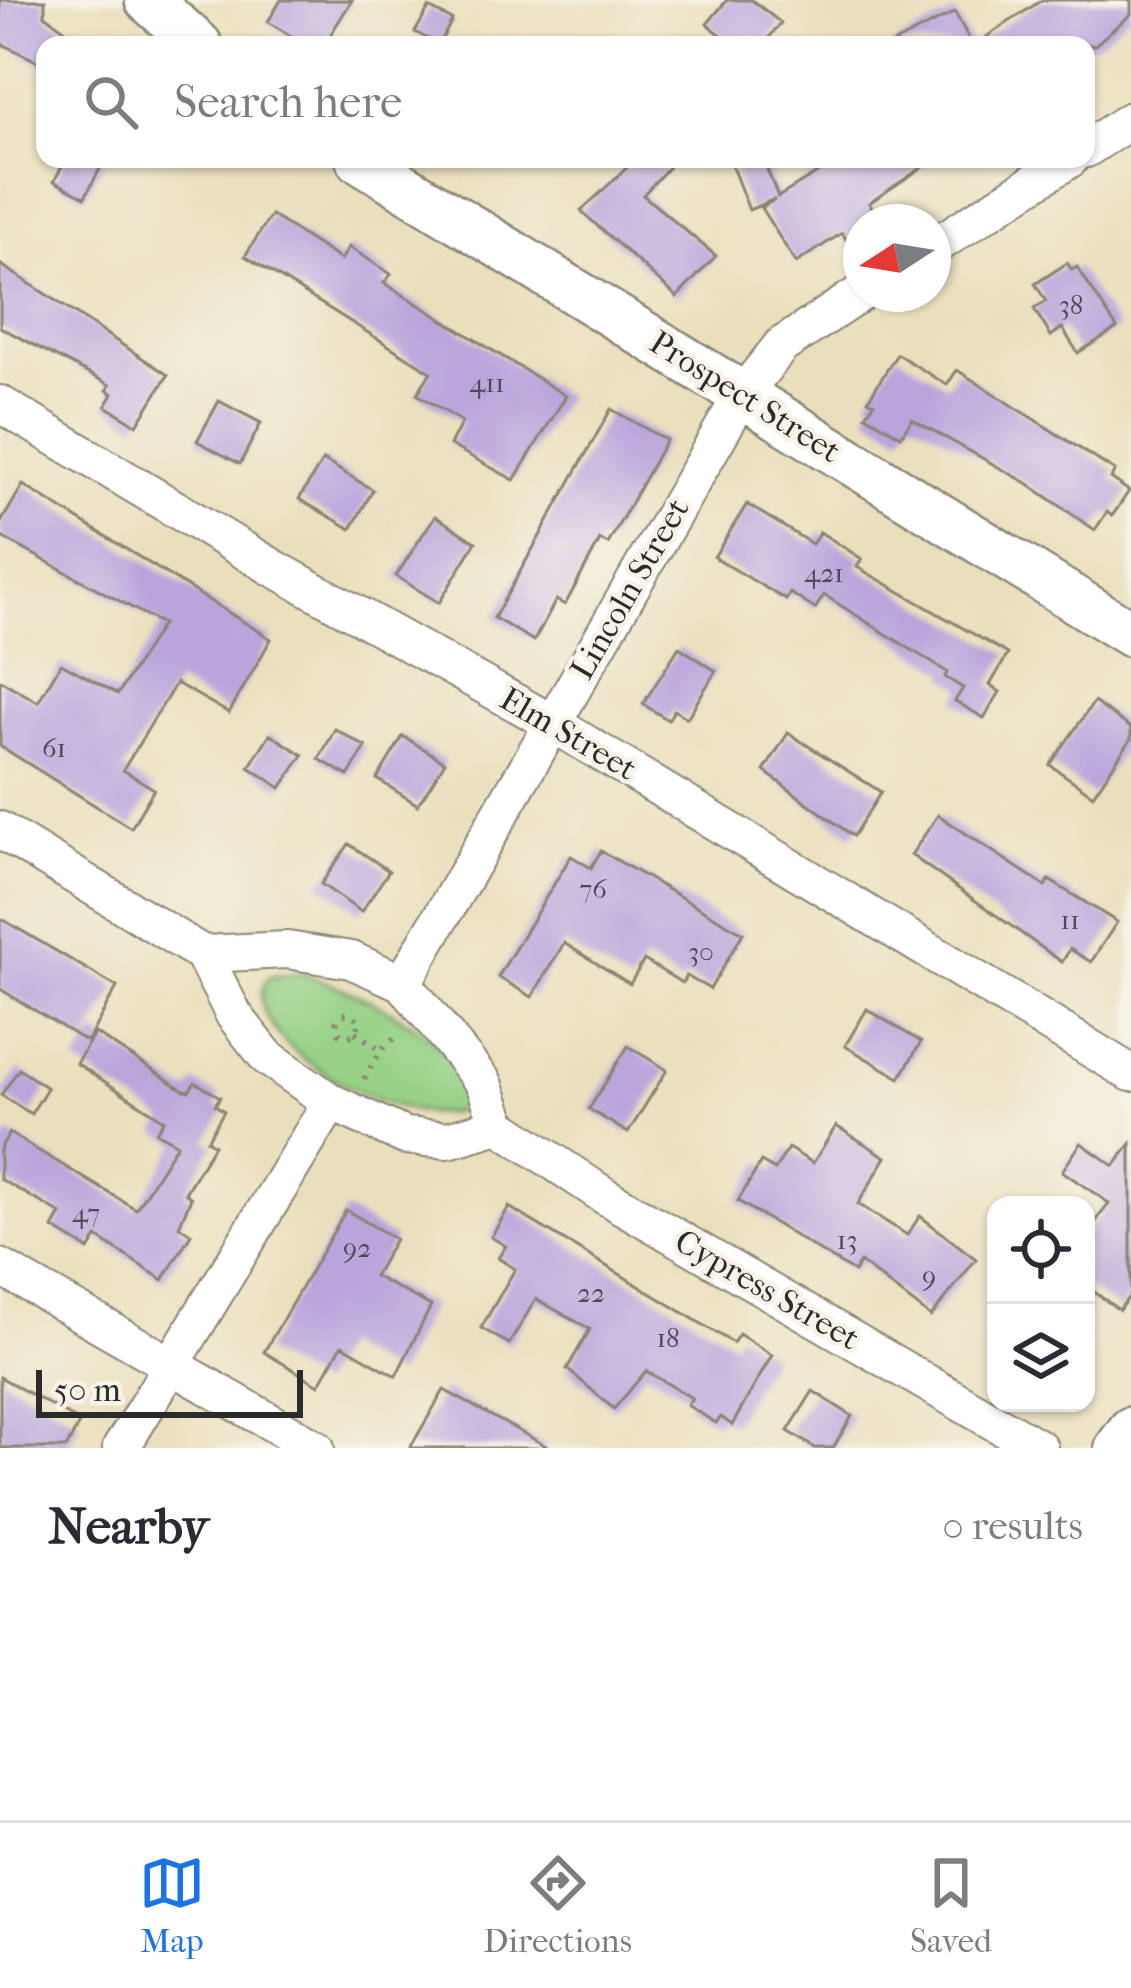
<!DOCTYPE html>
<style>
:root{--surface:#fff;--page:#f7f7f7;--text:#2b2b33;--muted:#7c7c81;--line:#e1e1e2;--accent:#1a73e8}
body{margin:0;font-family:"IM FELL French Canon",serif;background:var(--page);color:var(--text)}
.controls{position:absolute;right:36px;bottom:36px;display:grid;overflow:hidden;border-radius:24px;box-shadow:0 3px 9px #0004}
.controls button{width:108px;height:108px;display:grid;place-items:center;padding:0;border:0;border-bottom:3px solid var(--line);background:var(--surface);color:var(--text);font:60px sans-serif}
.compass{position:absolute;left:843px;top:204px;width:108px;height:108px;border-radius:50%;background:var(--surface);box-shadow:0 3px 9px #0004;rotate:258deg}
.scale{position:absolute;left:36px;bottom:30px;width:267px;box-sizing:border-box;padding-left:12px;border:6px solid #2b2b2b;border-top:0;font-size:33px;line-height:42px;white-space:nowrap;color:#2b2b2b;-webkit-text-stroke:9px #f7f3e8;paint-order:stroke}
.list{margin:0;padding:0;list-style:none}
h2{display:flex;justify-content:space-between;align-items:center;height:156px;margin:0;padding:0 48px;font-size:51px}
h2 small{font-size:39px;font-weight:400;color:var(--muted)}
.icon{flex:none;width:66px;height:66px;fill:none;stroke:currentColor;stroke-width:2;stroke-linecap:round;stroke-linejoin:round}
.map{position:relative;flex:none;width:1131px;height:1448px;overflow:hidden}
.search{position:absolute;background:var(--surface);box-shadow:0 3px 9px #0004;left:36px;right:36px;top:36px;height:132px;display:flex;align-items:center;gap:30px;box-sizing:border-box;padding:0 42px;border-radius:24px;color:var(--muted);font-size:45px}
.sheet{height:372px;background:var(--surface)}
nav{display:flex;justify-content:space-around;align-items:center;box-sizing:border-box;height:168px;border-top:3px solid var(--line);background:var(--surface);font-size:33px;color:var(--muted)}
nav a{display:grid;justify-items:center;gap:6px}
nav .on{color:var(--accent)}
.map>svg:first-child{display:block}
</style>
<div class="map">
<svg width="1131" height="1448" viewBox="0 0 1131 1448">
<rect width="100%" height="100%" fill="#f7f3e8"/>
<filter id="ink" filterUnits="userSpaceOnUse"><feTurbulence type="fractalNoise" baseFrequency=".00833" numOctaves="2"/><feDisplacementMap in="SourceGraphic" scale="24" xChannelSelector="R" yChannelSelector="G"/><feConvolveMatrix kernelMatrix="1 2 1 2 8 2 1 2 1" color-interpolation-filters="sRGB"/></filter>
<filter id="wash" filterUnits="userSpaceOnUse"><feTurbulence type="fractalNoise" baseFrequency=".004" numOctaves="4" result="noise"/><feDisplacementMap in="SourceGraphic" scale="48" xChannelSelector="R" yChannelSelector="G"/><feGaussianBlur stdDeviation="2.7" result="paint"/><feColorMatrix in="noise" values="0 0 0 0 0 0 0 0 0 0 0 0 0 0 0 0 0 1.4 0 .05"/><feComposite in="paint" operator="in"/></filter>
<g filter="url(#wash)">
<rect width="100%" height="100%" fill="#eadfbc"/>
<path fill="#97d286" stroke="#617e58" stroke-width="3" d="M298 973C353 989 470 1037 469 1107 417 1140 222 1038 269 977Z"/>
<g id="blocks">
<g fill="#b9a4dc">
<path d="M0 0H45V15L86 45H45V65L0 43Z"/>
<path d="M281 0H352L324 45H306L268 22Z"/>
<path d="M727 0H752L781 23 763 45H734L707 24Z"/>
<path d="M1042 0H1131V14L1095 45H974Z"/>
<path d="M429 8 452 20 439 45 415 32Z"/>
<path d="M955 12 972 45H890Z"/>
<path d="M66 159H105L85 197 54 181Z"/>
<path d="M636 159H676L643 195 716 256 677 297 581 211Z"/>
<path d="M729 159H763L778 197 840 159H935L869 203 881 222H861V263L842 233 796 263 761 208 775 199 749 210Z"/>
<path d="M271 215 341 260 349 247 391 274 384 283 566 396 514 480 450 445 462 422 417 394 431 372 245 256Z"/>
<path d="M1067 263 1072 270 1077 267 1117 328 1078 353 1062 328 1051 336 1034 309 1046 301 1035 284Z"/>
<path d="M0 264 168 375 137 425 106 406 113 394 107 390 110 385 0 327Z"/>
<path d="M897 354 947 385 957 370 1115 471 1111 478 1129 491 1112 516 1107 512 1095 530 1027 483 912 419 901 436 866 415 874 403 868 400Z"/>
<path d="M219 401 261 423 240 464 197 441Z"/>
<path d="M611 409 666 440 608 544 600 540 565 605 556 600 534 641 494 618Z"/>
<path d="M323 460 373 490 351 529 299 499Z"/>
<path d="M23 485 271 639 229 713 176 683 123 770 154 789 131 828 0 746V680L38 702 61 663 118 694 162 624 0 536V524Z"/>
<path d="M747 504 812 544 820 532 862 559 857 567 1008 654 990 685 1000 692 984 718 955 701 963 688 945 677 947 672 824 595 815 609 790 593 786 600 714 557Z"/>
<path d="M435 516 476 542 439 603 396 576Z"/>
<path d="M679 647 716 671 687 718 674 710 668 720 643 704Z"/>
<path d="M1094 702 1131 728V739L1093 795 1050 765Z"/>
<path d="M335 729 366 747 348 776 319 759Z"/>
<path d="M788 733 881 792 853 836 764 771Z"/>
<path d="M270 734 303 755 281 788 249 767Z"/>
<path d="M403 736 445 762 418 805 377 779Z"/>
<path d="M938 815 1045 886 1049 880 1117 922 1091 962 1070 949 1062 962 911 855Z"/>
<path d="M349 844 389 871 361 912 321 884Z"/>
<path d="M601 851 743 933 710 989 686 976 682 983 644 960 630 984 564 943 532 997 498 977 571 856 591 868Z"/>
<path d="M0 918 117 987 87 1042 0 989Z"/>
<path d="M867 1009 921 1042 900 1078 845 1046Z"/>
<path d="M95 1033 182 1089 189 1091 195 1082 220 1097 215 1105 224 1111 207 1140 214 1145 185 1193 191 1198 179 1226 191 1234 163 1280 97 1237 89 1250 53 1228 61 1214 0 1179V1149L9 1133 136 1209 177 1144 156 1132 164 1120 76 1063Z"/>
<path d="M628 1046 667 1070 628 1133 589 1109Z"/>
<path d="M19 1069 47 1088 31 1114 1 1095Z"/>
<path d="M836 1126 886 1157 858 1204 907 1235 920 1216 976 1259 931 1317 860 1262 854 1272 738 1201 761 1162 775 1170 788 1148 813 1163Z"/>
<path d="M1081 1143 1114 1166 1131 1144V1294L1119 1310 1086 1286V1235L1109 1203 1062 1171Z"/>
<path d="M509 1207 733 1343 739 1334 772 1355 732 1425 721 1417 716 1423 687 1405 692 1398 646 1371 614 1409 567 1369 590 1329 536 1299 509 1344 481 1328 515 1269 498 1258 506 1246 491 1237Z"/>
<path d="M346 1210 395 1239 374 1276 431 1306 396 1376 342 1345 319 1385 264 1352Z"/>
<path d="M0 1377 80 1422 66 1448H0Z"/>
<path d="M444 1390 550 1448H410Z"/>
<path d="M813 1391 852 1416 833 1448H815L788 1431Z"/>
</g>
</g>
</g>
<g filter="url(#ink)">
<use href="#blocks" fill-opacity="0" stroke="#8a8574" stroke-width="3"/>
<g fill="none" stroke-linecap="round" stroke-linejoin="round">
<g stroke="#8a8574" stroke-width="40">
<g id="minor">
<path d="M1086 149 1131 120"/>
<path d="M933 247 1070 159"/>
<path d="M0 404 272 567 552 723 1131 1073"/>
<path d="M0 830 203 954 234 1015 267 1057 331 1102 405 1136 448 1140 499 1125"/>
<path d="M203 954 287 950 351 960 403 983 484 1083 499 1125 605 1196 1039 1448"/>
<path d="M403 983 742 395 781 346 861 293"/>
<path d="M0 1267 316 1448"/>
<path d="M121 1448 331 1102"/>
</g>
</g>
<g stroke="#8a8574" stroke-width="50">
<g id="tertiary">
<path d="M148 0 199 45"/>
<path d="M359 159 1131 634"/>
<path d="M1118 1448 1131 1430"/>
</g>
</g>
<g stroke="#8a8574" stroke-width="6" stroke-dasharray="3 9" stroke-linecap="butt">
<circle cx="347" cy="1025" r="11"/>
<path d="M355 1032 381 1050"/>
<path d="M364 1079 381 1050 399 1034"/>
</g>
<use href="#minor" stroke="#fff" stroke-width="36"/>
<use href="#tertiary" stroke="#fff" stroke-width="45"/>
</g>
</g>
<g text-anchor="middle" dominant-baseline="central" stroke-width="9" stroke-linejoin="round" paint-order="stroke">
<g font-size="27" fill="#4e4957">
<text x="1071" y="305">38</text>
<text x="487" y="383">411</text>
<text x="824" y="573">421</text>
<text x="54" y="748">61</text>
<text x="593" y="889">76</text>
<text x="1070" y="920">11</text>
<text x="701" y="952">30</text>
<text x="86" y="1213">47</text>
<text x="847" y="1240">13</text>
<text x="357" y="1248">92</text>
<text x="929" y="1276">9</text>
<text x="591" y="1293">22</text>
<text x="668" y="1338">18</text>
</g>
<g font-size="33" fill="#2b2b2b" stroke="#f7f3e8">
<text transform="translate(745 397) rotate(32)">Prospect Street</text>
<text transform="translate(630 589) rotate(-60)">Lincoln Street</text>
<text transform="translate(568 734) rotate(30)">Elm Street</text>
<text transform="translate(767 1290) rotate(30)">Cypress Street</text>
</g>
</g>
</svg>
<div class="controls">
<button><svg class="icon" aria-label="locate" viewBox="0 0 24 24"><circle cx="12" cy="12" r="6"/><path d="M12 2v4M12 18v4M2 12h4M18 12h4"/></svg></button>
<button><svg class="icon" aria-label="layers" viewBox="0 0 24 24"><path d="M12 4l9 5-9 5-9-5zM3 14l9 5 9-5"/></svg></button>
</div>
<svg class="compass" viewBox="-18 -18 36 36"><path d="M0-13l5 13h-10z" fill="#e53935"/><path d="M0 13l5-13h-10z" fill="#7c7c81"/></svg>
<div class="scale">50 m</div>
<div class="search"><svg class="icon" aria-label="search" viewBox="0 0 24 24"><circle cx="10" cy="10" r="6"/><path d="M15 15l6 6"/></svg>Search here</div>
</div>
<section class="sheet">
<h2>Nearby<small>0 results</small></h2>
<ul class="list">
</ul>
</section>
<nav>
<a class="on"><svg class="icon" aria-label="map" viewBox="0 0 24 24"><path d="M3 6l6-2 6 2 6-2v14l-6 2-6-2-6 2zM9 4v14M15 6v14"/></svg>Map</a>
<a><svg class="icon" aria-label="directions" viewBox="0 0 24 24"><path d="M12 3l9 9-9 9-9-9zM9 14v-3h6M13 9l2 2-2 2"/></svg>Directions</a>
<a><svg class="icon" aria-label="saved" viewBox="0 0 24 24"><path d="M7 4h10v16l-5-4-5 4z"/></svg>Saved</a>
</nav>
